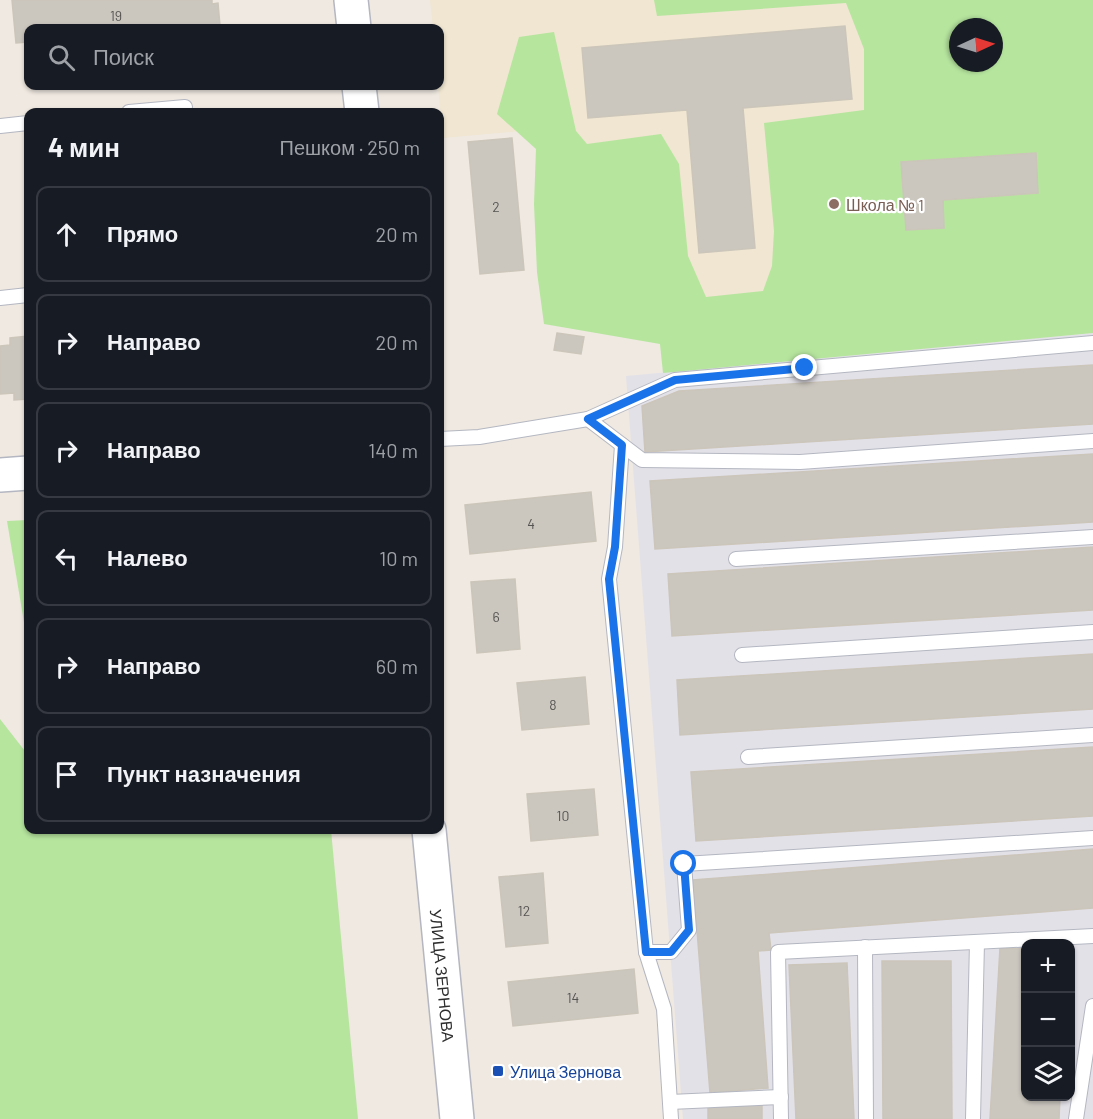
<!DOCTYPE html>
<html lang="ru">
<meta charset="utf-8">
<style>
:root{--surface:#171b24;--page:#20242c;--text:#f1f3f6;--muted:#9ea1a6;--line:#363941}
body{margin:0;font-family:Barlow,sans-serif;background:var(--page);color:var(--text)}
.controls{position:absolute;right:18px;bottom:18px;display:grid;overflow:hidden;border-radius:12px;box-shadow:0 2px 4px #0004}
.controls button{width:54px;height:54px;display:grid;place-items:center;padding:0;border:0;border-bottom:2px solid var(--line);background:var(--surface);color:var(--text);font:30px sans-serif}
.compass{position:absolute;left:949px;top:18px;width:54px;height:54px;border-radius:50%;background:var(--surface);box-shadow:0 2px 4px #0004;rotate:86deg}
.stop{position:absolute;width:18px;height:18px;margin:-14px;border:4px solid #1a73e8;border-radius:50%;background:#fff}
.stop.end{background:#1a73e8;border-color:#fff;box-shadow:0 2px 6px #0008}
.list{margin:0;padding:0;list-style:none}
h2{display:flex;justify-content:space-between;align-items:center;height:78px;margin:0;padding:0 24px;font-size:26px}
h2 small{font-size:20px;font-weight:400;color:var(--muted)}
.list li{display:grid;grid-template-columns:39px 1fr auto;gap:18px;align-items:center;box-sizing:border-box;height:96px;margin:0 12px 12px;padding:0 12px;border:2px solid var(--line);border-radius:12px}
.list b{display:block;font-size:22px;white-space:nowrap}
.list em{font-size:20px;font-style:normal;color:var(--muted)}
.icon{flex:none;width:33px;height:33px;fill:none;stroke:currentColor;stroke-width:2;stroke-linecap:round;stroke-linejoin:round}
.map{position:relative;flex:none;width:1093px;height:1119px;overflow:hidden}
.search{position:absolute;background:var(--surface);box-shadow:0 2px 4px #0004;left:24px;top:24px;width:420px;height:66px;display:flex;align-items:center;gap:15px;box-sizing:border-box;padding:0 21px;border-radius:12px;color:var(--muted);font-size:22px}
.panel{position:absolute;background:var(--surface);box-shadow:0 2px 4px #0004;left:24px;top:108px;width:420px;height:726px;border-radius:12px}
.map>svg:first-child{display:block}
</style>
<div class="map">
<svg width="1093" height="1119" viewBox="0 0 1093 1119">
<rect width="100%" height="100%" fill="#efe9e1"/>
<path fill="#e3e1e8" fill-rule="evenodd" d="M1093 333V1119H683L626 376ZM1026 944H1070V1096H1026Z"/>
<path fill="#f0e6d1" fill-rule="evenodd" d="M430 0H1092L1093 271 588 315 565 127 443 138 438 86H440V28H433ZM958 27H994V63H958Z"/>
<g fill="#b6e59e" fill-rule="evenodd">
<path d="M654 0H1093V333L663 373 660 344 544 324 537 272 534 204 536 149 497 114 519 37 554 32 576 131 587 144 661 134 679 164 688 256 706 297 763 291 772 266 774 231 764 123 864 110V49L846 3 657 16ZM958 27H994V63H958Z"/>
<path d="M28 520V646L7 521Z"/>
<path d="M0 719 28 755V830H331L358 1119H0Z"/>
</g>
<g fill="#cbc7bf" stroke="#cbc5ba" stroke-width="1.5">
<path d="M12 0H212V4L218 3 220 26 193 28H28V42L16 43Z"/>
<path d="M845 26 852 99 743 108 755 248 699 253 687 110 588 118 582 48Z"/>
<path d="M512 138 524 270 480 274 468 142Z"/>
<path d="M1036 153 1038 193 943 200 944 228 906 230 901 162Z"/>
<path d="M557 333 584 337 581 354 554 350Z"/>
<path d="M28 336V399L14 400V393L0 394V346L10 345V338Z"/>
<path d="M1093 365V424L645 452 642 406 679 391Z"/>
<path d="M1093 454V522L655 549 650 481Z"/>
<path d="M591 492 596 541 470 554 465 505Z"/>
<path d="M1093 547V610L672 636 668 574Z"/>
<path d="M515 579 520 649 477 653 471 582Z"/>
<path d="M1093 654V709L680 735 677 680Z"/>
<path d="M585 677 589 724 522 730 517 683Z"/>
<path d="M1093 747V816L696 841 691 772Z"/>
<path d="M594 789 598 835 531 841 527 794Z"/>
<path d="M1093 849V908L769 933 771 950 758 951 768 1088 710 1093 693 880Z"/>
<path d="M543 873 548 943 506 947 499 877Z"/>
<path d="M1000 948 1026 949V1096H1060L1059 1119H990Z"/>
<path d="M882 961H951L952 1119H883Z"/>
<path d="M847 963 854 1119H796L789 965Z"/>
<path d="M634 969 638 1013 513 1026 508 982Z"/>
<path d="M762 1104V1119H708V1108Z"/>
</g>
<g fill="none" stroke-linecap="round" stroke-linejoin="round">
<g stroke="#b4b7c1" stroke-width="16">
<g id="service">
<path d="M129 112 185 107"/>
<path d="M0 126 28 123"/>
<path d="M0 298 28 295"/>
<path d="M588 419 642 460 800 462 1093 441"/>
<path d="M440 439 479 437 588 419 675 380 1093 343"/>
<path d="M622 445 615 547 609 579 646 952 664 1009 671 1119"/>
<path d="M736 559 1093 537"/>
<path d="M742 655 1093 632"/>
<path d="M748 757 1093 735"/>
<path d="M865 947 866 1119"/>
<path d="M646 952H671L689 930 684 864 1093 838"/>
<path d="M670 1102 781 1097"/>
<path d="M781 1119 778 952 1093 936"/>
<path d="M973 1119 977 942"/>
<path d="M1076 1119 1093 1006"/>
</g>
</g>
<g stroke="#b4b7c1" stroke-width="36">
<path id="tertiary" d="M0 475 28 473"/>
</g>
<g stroke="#b4b7c1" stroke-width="36">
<g id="secondary">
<path d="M351 0 354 28"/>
<path d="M359 86 362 112"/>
<path id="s1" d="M429 830 457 1119"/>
</g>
</g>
<use href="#service" stroke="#fff" stroke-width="14"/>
<use href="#tertiary" stroke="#fff" stroke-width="33"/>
<use href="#secondary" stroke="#fff" stroke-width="33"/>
</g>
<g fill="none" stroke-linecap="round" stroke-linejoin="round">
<path stroke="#1a73e8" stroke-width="8" d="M684 864 689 930 671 952H646L609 579 615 547 622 445 588 419 675 380 805 368"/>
</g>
<circle fill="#8d6e63" stroke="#fff" stroke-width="2" cx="834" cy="204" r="6"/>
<rect fill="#1a4fb4" stroke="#fff" stroke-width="2" x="492" y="1065" width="12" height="12" rx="3"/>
<g text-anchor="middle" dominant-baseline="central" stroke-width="4.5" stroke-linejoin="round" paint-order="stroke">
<g font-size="14" fill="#555452">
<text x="116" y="15">19</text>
<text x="496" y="206">2</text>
<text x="531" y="523">4</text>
<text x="496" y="616">6</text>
<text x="553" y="704">8</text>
<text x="563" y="815">10</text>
<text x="524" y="910">12</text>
<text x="573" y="997">14</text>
</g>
<g font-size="16" fill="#785e54" stroke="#fff" text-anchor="start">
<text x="846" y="204">Школа № 1</text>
</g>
<g font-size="16" fill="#2e2e2e" stroke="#fff">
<text stroke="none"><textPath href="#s1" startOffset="146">УЛИЦА ЗЕРНОВА</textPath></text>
</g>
<g font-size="16" fill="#164399" stroke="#fff" text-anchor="start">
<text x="510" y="1071">Улица Зернова</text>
</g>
</g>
</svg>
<div class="controls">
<button>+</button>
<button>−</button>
<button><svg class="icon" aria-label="layers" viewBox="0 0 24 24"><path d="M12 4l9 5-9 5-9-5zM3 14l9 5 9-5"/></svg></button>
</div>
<svg class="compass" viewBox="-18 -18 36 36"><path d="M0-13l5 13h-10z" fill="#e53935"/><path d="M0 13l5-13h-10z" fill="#9ea1a6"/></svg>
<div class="stop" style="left:684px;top:864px"></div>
<div class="stop end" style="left:805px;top:368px"></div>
<div class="search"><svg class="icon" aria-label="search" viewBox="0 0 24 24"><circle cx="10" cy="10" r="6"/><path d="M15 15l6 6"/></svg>Поиск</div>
<section class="panel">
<h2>4 мин<small>Пешком · 250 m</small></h2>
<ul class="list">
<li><svg class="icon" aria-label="ahead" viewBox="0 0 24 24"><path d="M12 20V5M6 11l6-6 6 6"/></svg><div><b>Прямо</b></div><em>20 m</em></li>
<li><svg class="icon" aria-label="right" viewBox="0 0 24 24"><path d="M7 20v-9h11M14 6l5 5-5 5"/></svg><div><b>Направо</b></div><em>20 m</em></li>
<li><svg class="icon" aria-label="right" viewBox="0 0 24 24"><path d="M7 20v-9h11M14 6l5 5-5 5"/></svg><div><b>Направо</b></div><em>140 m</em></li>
<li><svg class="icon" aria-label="left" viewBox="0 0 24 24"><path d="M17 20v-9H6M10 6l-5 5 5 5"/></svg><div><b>Налево</b></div><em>10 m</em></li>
<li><svg class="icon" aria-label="right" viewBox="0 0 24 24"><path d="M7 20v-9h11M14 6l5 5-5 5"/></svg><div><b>Направо</b></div><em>60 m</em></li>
<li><svg class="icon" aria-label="arrive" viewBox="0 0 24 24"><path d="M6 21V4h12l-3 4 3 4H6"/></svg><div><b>Пункт назначения</b></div></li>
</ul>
</section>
</div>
